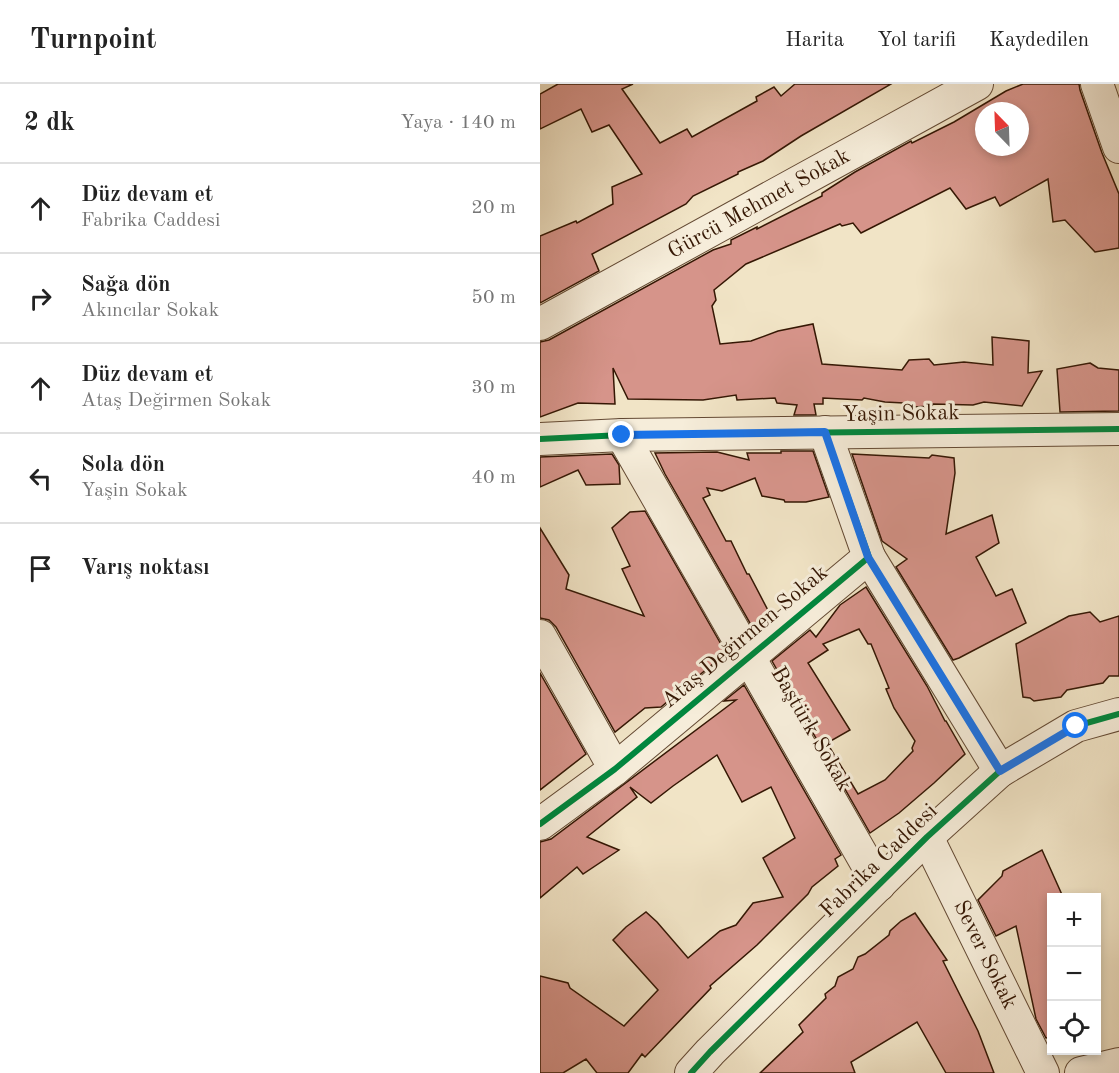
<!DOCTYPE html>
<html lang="tr">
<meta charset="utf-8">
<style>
:root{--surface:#fff;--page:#f6f6f6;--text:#222;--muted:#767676;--line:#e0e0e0}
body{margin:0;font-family:"Old Standard TT",serif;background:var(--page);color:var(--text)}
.controls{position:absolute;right:18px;bottom:18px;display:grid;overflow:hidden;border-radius:0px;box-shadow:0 3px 9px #0003}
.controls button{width:54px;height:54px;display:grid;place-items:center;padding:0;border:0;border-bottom:2px solid var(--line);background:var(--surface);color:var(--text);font:30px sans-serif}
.compass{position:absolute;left:435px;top:18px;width:54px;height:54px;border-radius:50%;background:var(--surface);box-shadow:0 3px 9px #0003;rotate:337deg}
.stop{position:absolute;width:18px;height:18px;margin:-14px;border:4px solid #1a73e8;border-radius:50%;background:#fff}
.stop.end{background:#1a73e8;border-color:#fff;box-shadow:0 2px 6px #0008}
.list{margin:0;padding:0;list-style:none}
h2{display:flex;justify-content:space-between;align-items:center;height:78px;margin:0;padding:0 24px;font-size:26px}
h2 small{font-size:20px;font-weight:400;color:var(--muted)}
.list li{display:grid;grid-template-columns:39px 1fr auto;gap:18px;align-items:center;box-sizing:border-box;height:90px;padding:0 24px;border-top:2px solid var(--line)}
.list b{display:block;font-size:22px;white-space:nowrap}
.list p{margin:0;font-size:20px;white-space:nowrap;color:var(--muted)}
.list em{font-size:20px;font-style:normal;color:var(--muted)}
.icon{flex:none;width:33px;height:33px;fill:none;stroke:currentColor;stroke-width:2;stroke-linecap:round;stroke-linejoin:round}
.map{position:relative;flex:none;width:579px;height:989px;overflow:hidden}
header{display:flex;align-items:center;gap:36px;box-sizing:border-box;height:84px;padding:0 30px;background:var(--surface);border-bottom:2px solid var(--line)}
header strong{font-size:28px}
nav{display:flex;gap:33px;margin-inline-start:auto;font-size:21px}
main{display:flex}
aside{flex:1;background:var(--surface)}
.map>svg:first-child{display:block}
</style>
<header>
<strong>Turnpoint</strong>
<nav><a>Harita</a><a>Yol tarifi</a><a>Kaydedilen</a></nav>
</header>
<main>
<aside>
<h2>2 dk<small>Yaya · 140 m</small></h2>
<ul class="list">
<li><svg class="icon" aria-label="ahead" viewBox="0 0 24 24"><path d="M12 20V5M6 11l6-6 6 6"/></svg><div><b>Düz devam et</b><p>Fabrika Caddesi</p></div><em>20 m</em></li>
<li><svg class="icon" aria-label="right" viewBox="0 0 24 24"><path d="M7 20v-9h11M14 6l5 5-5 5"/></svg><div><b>Sağa dön</b><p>Akıncılar Sokak</p></div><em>50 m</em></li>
<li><svg class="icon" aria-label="ahead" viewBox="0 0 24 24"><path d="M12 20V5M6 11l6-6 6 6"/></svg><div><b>Düz devam et</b><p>Ataş Değirmen Sokak</p></div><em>30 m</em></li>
<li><svg class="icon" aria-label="left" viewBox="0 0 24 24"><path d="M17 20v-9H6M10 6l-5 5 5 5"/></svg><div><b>Sola dön</b><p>Yaşin Sokak</p></div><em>40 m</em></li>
<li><svg class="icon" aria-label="arrive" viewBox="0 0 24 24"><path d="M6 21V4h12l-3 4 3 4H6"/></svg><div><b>Varış noktası</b></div></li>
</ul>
</aside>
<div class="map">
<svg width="579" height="989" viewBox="0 0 579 989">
<rect width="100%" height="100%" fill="#f1e4c6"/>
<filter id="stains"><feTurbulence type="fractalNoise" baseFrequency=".00333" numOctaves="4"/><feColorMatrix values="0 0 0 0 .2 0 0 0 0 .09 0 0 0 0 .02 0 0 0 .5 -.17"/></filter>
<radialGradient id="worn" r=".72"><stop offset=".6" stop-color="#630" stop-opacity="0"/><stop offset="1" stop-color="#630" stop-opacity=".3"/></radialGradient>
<g fill="#d6948a" stroke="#351704" stroke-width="1.5" fill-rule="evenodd">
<path d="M18 0H93L82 5 120 59 147 45 152 53 217 17 216 13 234 3 241 12 255 0H351L261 52 223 77 198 88V90L153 112 146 120 52 170 59 187 0 219V152L36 137 37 139 73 120 72 103 102 90 69 41 52 48 41 25 0 45V10Z"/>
<path d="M483 0H539L540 6 562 69 579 110V164L555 168 525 136 513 138 508 95 460 122 455 113 426 125 410 104 321 149 313 139 302 142 300 140 206 180 174 206 176 216 172 222 180 260 211 257 238 247 273 240 282 280 362 286 369 276 389 275 394 281 424 278 453 281 452 253 489 257 488 289 502 287 482 322 444 318 433 321 393 320 392 322 373 323 364 319 345 318 324 314 322 316 283 314V320H274L276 331H254L257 321 237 319 235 314 197 316 196 311 163 316 88 315 73 284 75 320 38 319 0 333V258L9 256 173 166 191 160V156L217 143V145L282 112V109L315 88 371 57 372 59 414 38 466 7ZM444 27H480V63H444Z"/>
<path d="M550 279 558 284 579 286V327L520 328 517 285Z"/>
<path d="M241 367H273L289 413 266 418H245L244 416 222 412 215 394 182 407 167 404 170 411 163 414 186 457H191L207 490H209L231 532 214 546 125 390 115 369 177 368 209 376 207 369H241Z"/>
<path d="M72 370 79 381 80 400 46 401 38 386 0 403V373Z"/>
<path d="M312 370 389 374 392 371 414 374 415 389 406 450 452 431 459 459 436 473 456 512 472 505 486 539 419 574 413 576 356 483 367 475 342 457Z"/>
<path d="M105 427 186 569 121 623 105 624 75 648 16 543 9 536 0 534V444L29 491 26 505 104 532 82 485 90 482 72 444 90 428Z"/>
<path d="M326 503 387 602 405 637H406L425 670 394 699 359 729 330 749 232 577 270 546 276 553 300 521ZM319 545 328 560H331L349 604 346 605 354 624 375 657 372 664 373 667 345 696 318 710 287 659 310 646 268 579 288 566 283 560Z"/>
<path d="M550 528 560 538 579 532V592H569L563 599 527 606 521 613 494 617 490 614 483 613 476 560 529 532Z"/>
<path d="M0 589 46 670 0 706Z"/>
<path d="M204 601 301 771 295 775 298 782 272 803 268 810 217 861 170 902 171 904 105 973 102 970 88 989H57L46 975 23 989H0V892L28 899 30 904 84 942 118 906 73 856 86 843 106 828 117 838 148 874 180 847 196 841 213 819 243 813 223 774 255 754 231 703 202 718 177 671 133 702 111 719 90 703 97 713 47 753 79 766 43 790 37 783 0 814V758L11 755 196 616 184 617Z"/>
<path d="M502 766 523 813H512V953L506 954 496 935 476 842 456 852 438 816 462 792 463 787Z"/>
<path d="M375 829 407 876 403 877 438 947 454 989H406L377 938 311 978 315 989H220L263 948 259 941 286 914 285 910 295 902 298 893 313 885 318 873 325 870 349 851 350 847 361 837Z"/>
</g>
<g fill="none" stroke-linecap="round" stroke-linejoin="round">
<g stroke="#644a34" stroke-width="34">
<g id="minor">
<path d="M557 0 579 63"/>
<path d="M0 240 437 0"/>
<path d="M82 351 339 801"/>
<path d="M0 355 82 351 579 345"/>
<path d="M329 473 460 687"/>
<path d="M0 552 75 685"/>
<path d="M0 740 75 685 329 473 285 348"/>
<path d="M387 753 503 989"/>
<path d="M151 989 170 968 387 753 460 687 536 642 579 630"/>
<path d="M541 989 579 980"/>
</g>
</g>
<use href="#minor" stroke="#f6edda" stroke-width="32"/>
<g stroke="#f6edda" stroke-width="10">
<g id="cycleway">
<path d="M0 355 82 351 579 345"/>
<path d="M0 740 75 685 329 473 285 348"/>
<path d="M151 989 170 968 387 753 460 687 536 642 579 630"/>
</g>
</g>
<use href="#cycleway" stroke="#00873e" stroke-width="6"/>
</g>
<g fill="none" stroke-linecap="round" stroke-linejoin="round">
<path stroke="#1a73e8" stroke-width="8" d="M82 351 285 348 328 473 460 687 536 642"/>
</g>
<g text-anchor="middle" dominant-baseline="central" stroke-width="6" stroke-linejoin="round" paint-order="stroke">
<g font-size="22" fill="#351704" stroke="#f6edda">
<text transform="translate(219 120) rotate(-29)">Gürcü Mehmet Sokak</text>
<text transform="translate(361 330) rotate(-1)">Yaşin Sokak</text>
<text transform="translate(205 553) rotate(-40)">Ataş Değirmen Sokak</text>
<text transform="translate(271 645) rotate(60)">Baştürk Sokak</text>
<text transform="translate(339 777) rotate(-44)">Fabrika Caddesi</text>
<text transform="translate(445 871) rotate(64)">Sever Sokak</text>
</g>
</g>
<rect width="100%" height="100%" filter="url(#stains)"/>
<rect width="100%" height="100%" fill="url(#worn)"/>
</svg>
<div class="controls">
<button>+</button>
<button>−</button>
<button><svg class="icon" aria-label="locate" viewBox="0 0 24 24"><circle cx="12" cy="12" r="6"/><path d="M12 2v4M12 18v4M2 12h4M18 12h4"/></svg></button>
</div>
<svg class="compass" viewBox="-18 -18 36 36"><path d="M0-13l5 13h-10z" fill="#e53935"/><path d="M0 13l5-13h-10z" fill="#767676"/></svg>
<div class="stop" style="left:536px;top:642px"></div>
<div class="stop end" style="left:82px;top:351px"></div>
</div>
</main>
